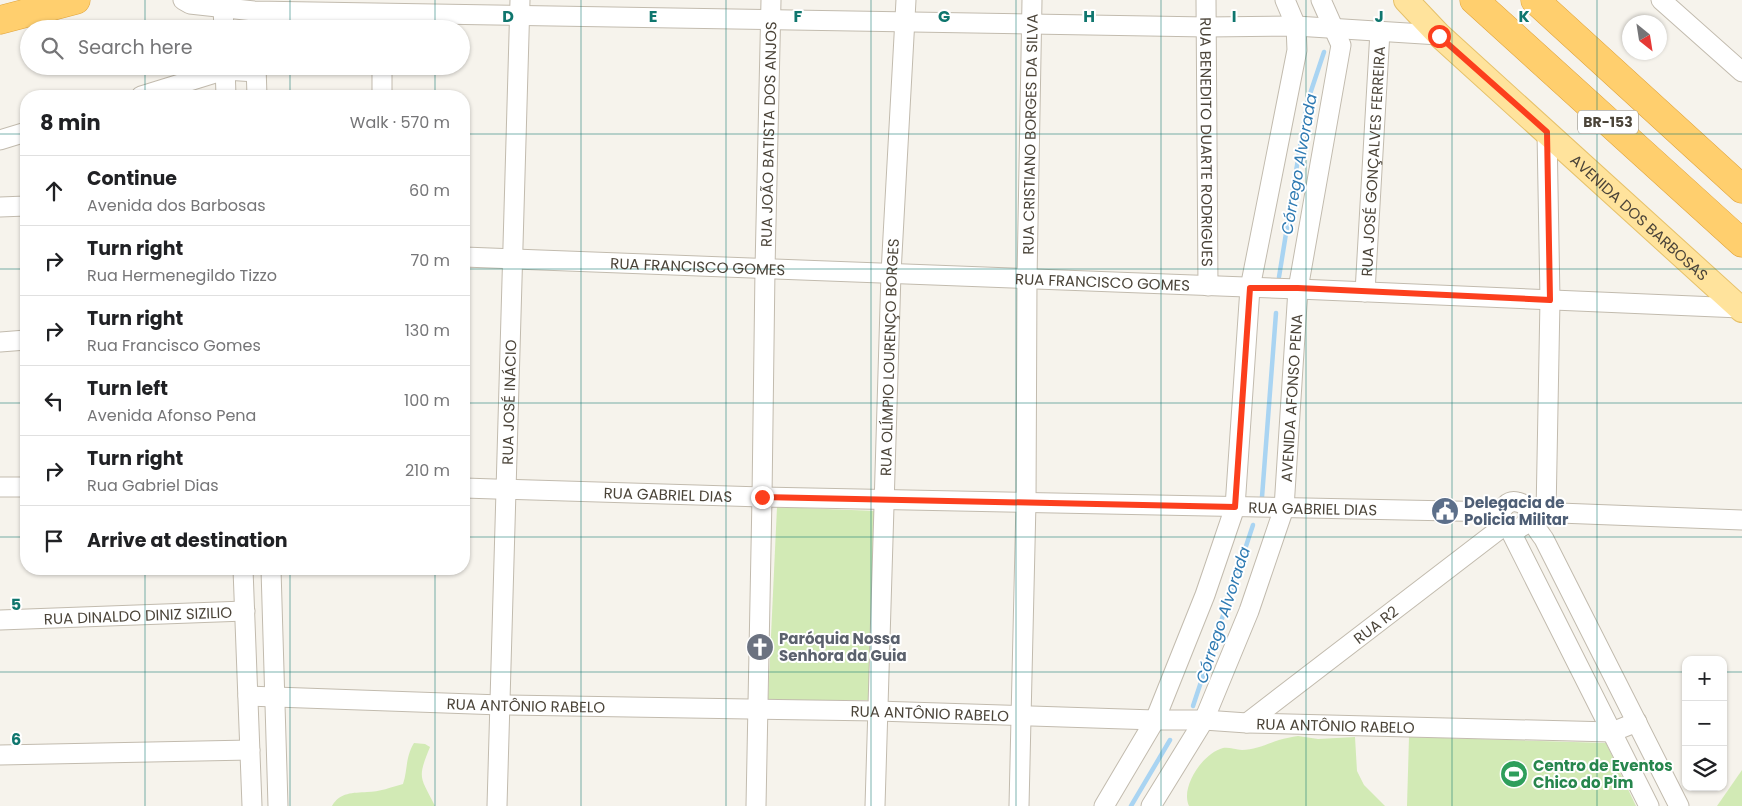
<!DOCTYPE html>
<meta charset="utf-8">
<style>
:root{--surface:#fff;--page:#f2f2f2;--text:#202124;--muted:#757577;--line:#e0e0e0}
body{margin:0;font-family:Poppins,sans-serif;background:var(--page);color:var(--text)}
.controls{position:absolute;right:15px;bottom:15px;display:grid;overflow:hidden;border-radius:10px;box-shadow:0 1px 4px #0004}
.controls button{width:45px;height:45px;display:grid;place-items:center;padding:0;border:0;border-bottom:1px solid var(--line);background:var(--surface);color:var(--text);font:25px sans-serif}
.compass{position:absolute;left:1622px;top:15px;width:45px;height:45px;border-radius:50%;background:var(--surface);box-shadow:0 1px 4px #0004;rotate:150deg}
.stop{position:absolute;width:15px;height:15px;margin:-11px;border:4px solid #fc3f1d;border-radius:50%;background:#fff}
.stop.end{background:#fc3f1d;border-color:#fff;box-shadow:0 1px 5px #0008}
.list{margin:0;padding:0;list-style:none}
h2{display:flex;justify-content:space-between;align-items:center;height:65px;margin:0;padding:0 20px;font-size:21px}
h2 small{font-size:16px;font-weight:400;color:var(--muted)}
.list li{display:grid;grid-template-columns:32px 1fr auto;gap:15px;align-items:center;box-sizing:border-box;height:70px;padding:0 20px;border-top:1px solid var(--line)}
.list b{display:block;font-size:19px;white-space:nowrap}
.list p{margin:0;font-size:16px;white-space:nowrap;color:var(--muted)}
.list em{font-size:16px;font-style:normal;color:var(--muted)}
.icon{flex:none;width:28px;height:28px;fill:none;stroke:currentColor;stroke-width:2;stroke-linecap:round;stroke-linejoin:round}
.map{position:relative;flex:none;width:1742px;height:806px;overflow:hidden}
.search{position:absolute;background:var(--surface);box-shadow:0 1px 4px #0004;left:20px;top:20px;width:450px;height:55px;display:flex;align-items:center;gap:12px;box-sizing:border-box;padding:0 18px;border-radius:28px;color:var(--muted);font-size:19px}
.panel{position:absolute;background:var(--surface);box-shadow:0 1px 4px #0004;left:20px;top:90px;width:450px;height:485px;border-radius:20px}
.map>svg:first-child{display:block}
</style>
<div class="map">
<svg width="1742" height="806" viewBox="0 0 1742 806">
<rect width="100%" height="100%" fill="#f6f3ec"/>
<g fill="#d2eab5">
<path d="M777 507 876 511 869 700H768Z"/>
<path d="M1298 736 1318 739 1355 737 1357 771 1364 785 1385 806H1189C1180 787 1203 753 1223 748 1229 747 1236 750 1242 750 1255 750 1267 744 1279 740 1285 738 1292 737 1298 736Z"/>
<path d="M1409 737 1606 743 1636 806H1407Z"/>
<path d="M414 743 425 744 430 747C417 779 420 776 435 806H332C340 792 353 793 367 792 379 792 392 787 403 784 408 769 405 758 414 743Z"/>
<path d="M1742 770V806H1717Z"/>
</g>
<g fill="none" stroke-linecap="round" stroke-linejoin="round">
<g stroke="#a9d4f2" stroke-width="4.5">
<path d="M1279 277 1307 103 1324 52"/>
<path d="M1262 497 1276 313"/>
<path d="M1193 706 1253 525"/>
<path d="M1131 806 1170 740"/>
</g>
<g stroke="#c2bbae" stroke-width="21">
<g id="minor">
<path d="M183 0 190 4 254 11 1207 27 1296 26 1439 35"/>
<path id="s1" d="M1206 0 1208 286"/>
<path d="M1661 0 1742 72"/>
<path d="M223 8 224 29"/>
<path d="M225 66 226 96"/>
<path d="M256 66 257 96"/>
<path d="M141 96 225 70 256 72"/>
<path d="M382 96V66"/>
<path d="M0 140 26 132"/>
<path d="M0 207 26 206"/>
<path id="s2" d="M464 257 1298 289 1740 308"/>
<path id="s3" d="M1365 292 1380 31"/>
<path d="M0 342 26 340"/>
<path d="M0 487H26"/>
<path id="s4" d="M464 488 762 497 1501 512"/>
<path d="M1533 512 1742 520"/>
<path d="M1546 514 1550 300 1547 132"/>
<path d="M1529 515C1522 544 1488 520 1506 505 1509 502 1513 501 1517 502 1519 502 1523 504 1524 505 1528 508 1528 512 1529 515 1532 523 1539 532 1544 539L1679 806"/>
<path d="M1509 528 1649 806"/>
<path d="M243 569 252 806"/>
<path d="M271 569 278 806"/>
<path id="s5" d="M0 620 245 611"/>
<path id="s6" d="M248 696 501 705 877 711 1155 720H1204L1247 723 1612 732 1637 722"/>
<path id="s7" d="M1247 723 1505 525"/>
<path d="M0 755 250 750"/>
<path id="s8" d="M497 806 520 0"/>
<path id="s9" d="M756 806 762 497 765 269 771 0"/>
<path id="s10" d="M875 806 891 273 906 0"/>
<path id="s11" d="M1019 806 1026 502 1027 279 1032 0"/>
<path d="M1104 806 1155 720 1205 595 1235 507 1250 288 1297 50 1296 26 1285 0"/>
<path id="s12" d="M1151 806 1204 720 1249 611 1284 508 1298 289 1341 45 1321 0"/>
</g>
</g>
<g stroke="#e6c16a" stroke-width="26">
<g id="major">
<path id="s13" d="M1406 0 1439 35 1742 310"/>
</g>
</g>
<g stroke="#e0a43c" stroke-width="29">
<g id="highway">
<path d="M1474 0 1742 243"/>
<path d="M1535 0 1742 189"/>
<path d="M0 20 76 0"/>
</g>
</g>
<use href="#minor" stroke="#fff" stroke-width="19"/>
<use href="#major" stroke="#ffe39c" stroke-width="24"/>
<use href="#highway" stroke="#ffcf6e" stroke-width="28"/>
</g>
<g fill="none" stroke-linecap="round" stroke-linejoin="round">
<path stroke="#fc3f1d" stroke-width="6" d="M762 497 1235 507 1250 288H1298L1550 300 1547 132 1439 36"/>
</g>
<path fill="none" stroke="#0f766e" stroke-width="1" stroke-opacity="0.55" d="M145 0V29M290 0V29M435 0V29M581 0V806M726 0V806M871 0V806M1016 0V806M1161 0V806M1306 0V806M1452 0V806M1597 0V806M145 66V96M290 66V96M435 66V96M0 134H26M464 134H1742M0 269H26M464 269H1742M0 403H26M464 403H1742M0 537H26M464 537H1742M145 569V806M290 569V806M435 569V806M0 672H1686M1723 672H1742"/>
<defs>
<g id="civic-disc" transform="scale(1.4375)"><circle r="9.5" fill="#5c6f8a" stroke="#fff"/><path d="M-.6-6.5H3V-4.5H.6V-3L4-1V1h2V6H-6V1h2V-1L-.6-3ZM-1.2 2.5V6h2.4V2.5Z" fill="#fff"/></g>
<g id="church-disc" transform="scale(1.4375)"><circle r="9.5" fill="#6b7280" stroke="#fff"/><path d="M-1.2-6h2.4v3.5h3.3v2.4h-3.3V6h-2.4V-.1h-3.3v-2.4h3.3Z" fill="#fff"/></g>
<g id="stadium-disc" transform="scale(1.4375)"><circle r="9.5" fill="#2e9e5b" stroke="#fff"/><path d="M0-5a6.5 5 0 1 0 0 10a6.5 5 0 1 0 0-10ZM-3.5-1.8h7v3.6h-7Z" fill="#fff"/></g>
</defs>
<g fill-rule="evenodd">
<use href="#civic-disc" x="1445" y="511"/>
<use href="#church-disc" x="760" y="647"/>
<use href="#stadium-disc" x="1514" y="774"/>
</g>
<g text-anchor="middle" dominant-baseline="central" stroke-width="4" stroke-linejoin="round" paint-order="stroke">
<rect fill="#fff" stroke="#817c74" stroke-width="1" x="1578" y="110.5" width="60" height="23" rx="4"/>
<g font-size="14" font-weight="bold" fill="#4b4439">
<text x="1608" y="122">BR-153</text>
</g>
<g font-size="15" fill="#4b4439" stroke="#fff">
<text stroke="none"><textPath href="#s9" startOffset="672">RUA JOÃO BATISTA DOS ANJOS</textPath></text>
<text stroke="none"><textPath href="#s11" startOffset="672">RUA CRISTIANO BORGES DA SILVA</textPath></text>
<text stroke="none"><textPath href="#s1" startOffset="142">RUA BENEDITO DUARTE RODRIGUES</textPath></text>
<text stroke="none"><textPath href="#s3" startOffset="131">RUA JOSÉ GONÇALVES FERREIRA</textPath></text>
<text stroke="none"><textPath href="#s13" startOffset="319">AVENIDA DOS BARBOSAS</textPath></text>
<text stroke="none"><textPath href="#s2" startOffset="234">RUA FRANCISCO GOMES</textPath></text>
<text stroke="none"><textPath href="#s2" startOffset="639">RUA FRANCISCO GOMES</textPath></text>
<text stroke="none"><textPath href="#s10" startOffset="449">RUA OLÍMPIO LOURENÇO BORGES</textPath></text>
<text stroke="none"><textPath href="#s12" startOffset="438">AVENIDA AFONSO PENA</textPath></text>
<text stroke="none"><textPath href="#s8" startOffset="404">RUA JOSÉ INÁCIO</textPath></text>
<text stroke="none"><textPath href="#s4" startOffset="204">RUA GABRIEL DIAS</textPath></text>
<text stroke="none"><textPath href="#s4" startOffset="849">RUA GABRIEL DIAS</textPath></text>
<text stroke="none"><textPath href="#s5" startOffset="138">RUA DINALDO DINIZ SIZILIO</textPath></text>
<text stroke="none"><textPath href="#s7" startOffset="162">RUA R2</textPath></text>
<text stroke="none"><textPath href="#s6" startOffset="278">RUA ANTÔNIO RABELO</textPath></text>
<text stroke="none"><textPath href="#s6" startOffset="682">RUA ANTÔNIO RABELO</textPath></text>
<text stroke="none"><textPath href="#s6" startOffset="1088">RUA ANTÔNIO RABELO</textPath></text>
</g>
<g font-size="15" font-weight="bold" fill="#4e5e75" stroke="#fff" text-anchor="start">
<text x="1464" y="502">Delegacia de<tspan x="1464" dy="17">Policia Militar</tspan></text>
</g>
<g font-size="15" font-weight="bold" fill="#5b616d" stroke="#fff" text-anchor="start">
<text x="779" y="638">Paróquia Nossa<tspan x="779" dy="17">Senhora da Guia</tspan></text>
</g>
<g font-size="15" font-weight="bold" fill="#27864d" stroke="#fff" text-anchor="start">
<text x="1533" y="765">Centro de Eventos<tspan x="1533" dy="17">Chico do Pim</tspan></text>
</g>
<g font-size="16" font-style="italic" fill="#2e7ab2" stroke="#fff">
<text transform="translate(1299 164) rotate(-80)">Córrego Alvorada</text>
<text transform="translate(1223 615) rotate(-72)">Córrego Alvorada</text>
</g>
</g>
<g font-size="16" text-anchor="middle" font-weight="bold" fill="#0f766e" stroke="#fff" stroke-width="4" stroke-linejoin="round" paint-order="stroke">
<text x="508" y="22">D</text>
<text x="653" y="22">E</text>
<text x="798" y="22">F</text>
<text x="944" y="22">G</text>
<text x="1089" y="22">H</text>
<text x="1234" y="22">I</text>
<text x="1379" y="22">J</text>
<text x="1524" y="22">K</text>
<text x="16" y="610">5</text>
<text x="16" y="745">6</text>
</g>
</svg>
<div class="controls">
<button>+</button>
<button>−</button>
<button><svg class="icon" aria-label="layers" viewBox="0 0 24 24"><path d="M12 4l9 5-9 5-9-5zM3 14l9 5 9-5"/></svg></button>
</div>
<svg class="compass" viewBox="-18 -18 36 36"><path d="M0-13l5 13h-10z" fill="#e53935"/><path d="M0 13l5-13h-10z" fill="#757577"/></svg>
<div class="stop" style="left:1439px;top:36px"></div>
<div class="stop end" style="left:762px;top:497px"></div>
<div class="search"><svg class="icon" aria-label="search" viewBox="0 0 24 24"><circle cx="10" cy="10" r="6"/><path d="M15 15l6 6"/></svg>Search here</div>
<section class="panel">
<h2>8 min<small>Walk · 570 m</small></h2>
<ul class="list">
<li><svg class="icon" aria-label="ahead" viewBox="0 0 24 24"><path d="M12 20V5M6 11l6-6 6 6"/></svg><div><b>Continue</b><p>Avenida dos Barbosas</p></div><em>60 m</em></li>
<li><svg class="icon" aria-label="right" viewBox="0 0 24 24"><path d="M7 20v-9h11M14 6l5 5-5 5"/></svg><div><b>Turn right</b><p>Rua Hermenegildo Tizzo</p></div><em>70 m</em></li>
<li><svg class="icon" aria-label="right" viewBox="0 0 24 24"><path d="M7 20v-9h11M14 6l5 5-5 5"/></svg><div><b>Turn right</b><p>Rua Francisco Gomes</p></div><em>130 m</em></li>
<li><svg class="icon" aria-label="left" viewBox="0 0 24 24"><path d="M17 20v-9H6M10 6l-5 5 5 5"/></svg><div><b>Turn left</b><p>Avenida Afonso Pena</p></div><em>100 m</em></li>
<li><svg class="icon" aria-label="right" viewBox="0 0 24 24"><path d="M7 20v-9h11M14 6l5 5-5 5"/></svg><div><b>Turn right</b><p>Rua Gabriel Dias</p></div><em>210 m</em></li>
<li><svg class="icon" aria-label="arrive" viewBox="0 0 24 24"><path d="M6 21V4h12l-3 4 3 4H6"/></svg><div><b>Arrive at destination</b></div></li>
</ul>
</section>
</div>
